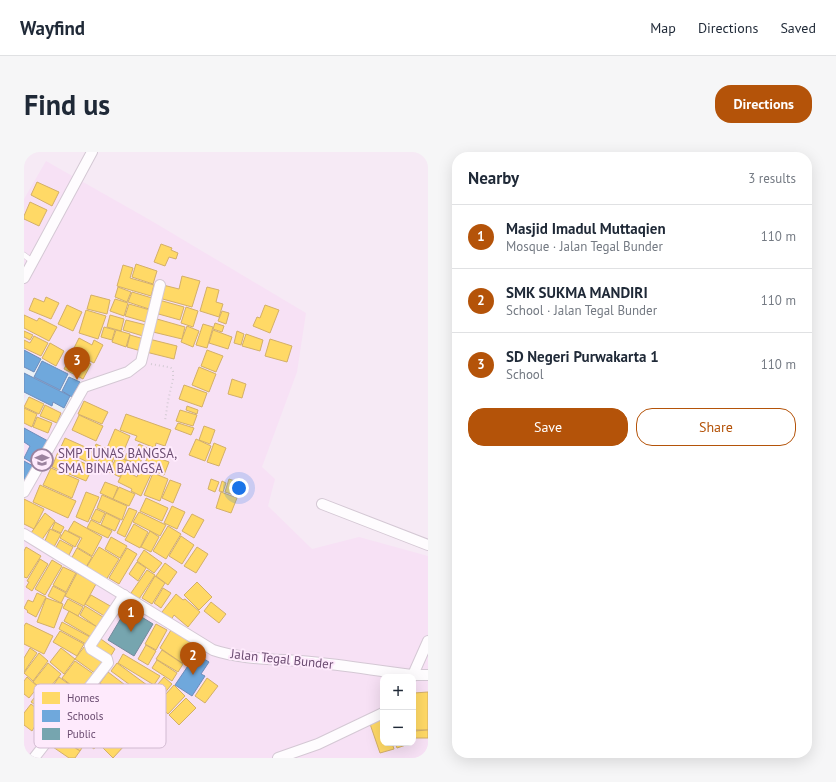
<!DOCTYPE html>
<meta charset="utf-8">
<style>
:root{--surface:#fff;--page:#f6f6f7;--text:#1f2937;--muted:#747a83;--line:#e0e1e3;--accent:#b45309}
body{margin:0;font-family:"PT Sans",sans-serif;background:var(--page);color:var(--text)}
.controls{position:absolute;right:12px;bottom:12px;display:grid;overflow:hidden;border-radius:8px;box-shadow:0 4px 16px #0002}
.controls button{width:36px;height:36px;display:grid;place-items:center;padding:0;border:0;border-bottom:1px solid var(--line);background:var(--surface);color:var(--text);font:20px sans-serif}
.you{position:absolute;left:215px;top:336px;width:14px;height:14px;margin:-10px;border:3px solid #fff;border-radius:50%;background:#1a73e8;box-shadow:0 0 0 6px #1a73e833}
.badge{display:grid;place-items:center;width:26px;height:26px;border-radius:50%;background:var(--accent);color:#fff;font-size:13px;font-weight:700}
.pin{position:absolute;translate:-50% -33px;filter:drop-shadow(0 1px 2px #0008)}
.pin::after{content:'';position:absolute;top:21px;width:14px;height:12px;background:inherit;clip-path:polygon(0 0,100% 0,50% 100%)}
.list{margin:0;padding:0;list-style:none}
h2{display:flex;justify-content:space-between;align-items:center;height:52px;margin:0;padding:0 16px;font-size:17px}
h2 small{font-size:13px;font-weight:400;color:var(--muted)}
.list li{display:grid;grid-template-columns:26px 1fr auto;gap:12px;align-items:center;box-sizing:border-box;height:64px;padding:0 16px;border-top:1px solid var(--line)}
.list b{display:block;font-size:15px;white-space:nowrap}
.list p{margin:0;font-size:13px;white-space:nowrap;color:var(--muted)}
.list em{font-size:13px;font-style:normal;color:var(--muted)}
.actions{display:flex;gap:8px;padding:12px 16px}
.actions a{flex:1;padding:9px 0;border:1px solid var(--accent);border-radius:16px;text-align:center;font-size:14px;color:var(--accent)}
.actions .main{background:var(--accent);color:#fff}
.map{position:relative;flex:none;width:404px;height:606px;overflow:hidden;border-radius:16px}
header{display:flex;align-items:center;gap:24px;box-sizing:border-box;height:56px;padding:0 20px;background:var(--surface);border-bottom:1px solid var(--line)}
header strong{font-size:19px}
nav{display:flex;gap:22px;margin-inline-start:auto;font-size:14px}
.intro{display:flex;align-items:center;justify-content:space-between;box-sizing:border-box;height:96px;padding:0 24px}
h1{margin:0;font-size:28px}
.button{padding:10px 18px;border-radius:16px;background:var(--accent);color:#fff;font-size:14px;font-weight:700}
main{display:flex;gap:24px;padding:0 24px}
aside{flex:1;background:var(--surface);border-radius:16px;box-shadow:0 4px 16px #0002}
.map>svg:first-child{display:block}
</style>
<header>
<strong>Wayfind</strong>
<nav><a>Map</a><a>Directions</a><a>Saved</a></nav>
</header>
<div class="intro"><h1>Find us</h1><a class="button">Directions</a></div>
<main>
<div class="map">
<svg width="404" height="606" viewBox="0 0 404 606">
<rect width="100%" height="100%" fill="#f6eaf5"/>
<path fill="#f7e1f5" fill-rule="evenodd" d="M22 9 126 68 282 161 273 220 238 315 251 327 244 354 288 397 335 385 404 404V606H0V47ZM359 525H389V591H359Z"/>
<path fill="#eaf0f6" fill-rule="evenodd" d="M0 197 60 231 43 262 5 244 0 252V248L2 243 0 242V240L27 254 29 250 39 255 0 221V215L10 220 17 207ZM18 209 44 222 36 238 10 225ZM45 225 55 230 48 244 38 239Z"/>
<g fill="#ffd966" stroke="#d3af69">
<path d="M13 30 35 40 28 54 7 43Z"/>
<path d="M6 50 23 58 15 74 0 67V64Z"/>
<path d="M137 92 148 96 147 98 154 101 152 107 145 105 141 114 130 110Z"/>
<path d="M112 112 133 119 129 132 108 125Z"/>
<path d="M99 113 109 116 106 126 130 133 127 144 93 134Z"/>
<path d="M158 124 176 129 168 155 135 146 139 133 155 137Z"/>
<path d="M94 135 107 140 103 150 91 145Z"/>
<path d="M183 135 195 138 192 150 199 152 195 165 176 159Z"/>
<path d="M108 140 128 146 125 157 104 150Z"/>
<path d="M67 143 86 148 83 162 63 157Z"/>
<path d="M22 145 35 151 27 167 5 158 10 146 20 150Z"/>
<path d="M91 147 104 151 100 164 86 159Z"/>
<path d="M135 148 160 155 156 168 131 161Z"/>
<path d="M105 152 126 158 122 170 101 164Z"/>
<path d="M43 153 58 160 49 179 34 172Z"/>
<path d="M241 153 255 158 246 181 229 174 233 165 236 166Z"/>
<path d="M162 155 174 159 169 175 157 171Z"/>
<path d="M62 158 82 164 74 187 55 181Z"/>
<path d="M198 159 205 161 202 172 194 169Z"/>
<path d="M0 163 13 169 15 166 33 175 25 189 0 176Z"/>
<path d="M86 163 100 167 97 179 83 175Z"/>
<path d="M133 167 161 175 158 187 129 180Z"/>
<path d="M102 168 122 173 119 184 99 178Z"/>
<path d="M191 171 200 174 198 180 189 177Z"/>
<path d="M179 172 189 175 183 196 172 193Z"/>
<path d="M163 174 175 179 169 195 157 190Z"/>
<path d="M80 175 91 178 88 188 77 185Z"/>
<path d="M92 178 106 182 102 195 88 190Z"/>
<path d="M189 178 208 185 204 197 185 191Z"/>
<path d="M0 179 9 183 6 188 0 185Z"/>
<path d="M213 179 220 182 217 193 210 191Z"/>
<path d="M222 182 239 188 236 199 218 194Z"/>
<path d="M106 183 120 187 117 199 103 195Z"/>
<path d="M10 184 24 191 17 204 0 196V188L6 191Z"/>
<path d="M55 186 68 193 70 188 79 193 70 211 48 200Z"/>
<path d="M125 187 153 194 150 207 122 200Z"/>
<path d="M246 187 268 194 263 210 241 204Z"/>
<path d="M26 191 40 199 32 214 18 206Z"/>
<path d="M183 198 199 204 192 220 177 214Z"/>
<path d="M46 206 54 211 57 207 67 212 59 227 40 217Z"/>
<path d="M175 215 192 222 185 240 168 233Z"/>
<path d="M208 227 222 232 218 246 204 242Z"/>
<path d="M160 233 183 241 178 255 155 247Z"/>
<path d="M5 245 20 252 15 262 0 255Z"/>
<path d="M60 249 84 260 78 272 54 262Z"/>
<path d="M21 253 37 261 33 271 16 264Z"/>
<path d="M163 254 174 258 173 262 162 258Z"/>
<path d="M0 256 13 262 8 275 0 271Z"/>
<path d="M156 258 173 263 169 274 152 269Z"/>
<path d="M102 262 147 278 141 294 132 291 131 296 111 288 113 284 96 278Z"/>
<path d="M55 263 79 274 72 289 48 278Z"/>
<path d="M13 265 28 271 24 281 9 275Z"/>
<path d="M154 271 170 276 167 283 151 277Z"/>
<path d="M180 274 191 278 186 292 175 288Z"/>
<path d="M91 277 106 284 98 303 83 296Z"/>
<path d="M41 286 68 298 67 300 75 303 70 313 36 297Z"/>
<path d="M172 287 187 294 181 309 165 303Z"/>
<path d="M190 291 202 296 195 314 183 310Z"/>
<path d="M72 292 92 301 84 320 71 315 77 303 69 300Z"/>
<path d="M115 292 123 296 115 313 100 307 103 301 109 304Z"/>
<path d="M34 300 69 315 62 329 28 315Z"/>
<path d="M124 302 145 310 140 323 120 315Z"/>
<path d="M93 304 103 309 96 325 85 320Z"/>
<path d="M117 315 128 320 117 344 107 339 108 337 94 330 100 318 113 325Z"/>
<path d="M27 316 55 328 48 346 19 333Z"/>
<path d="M129 321 144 327 136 349 120 343Z"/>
<path d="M187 327 195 330 191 340 184 337Z"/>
<path d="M205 327 220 332 216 345 201 340Z"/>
<path d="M146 328 157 332 149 351 138 346Z"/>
<path d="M198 329 202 331 199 340 195 339Z"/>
<path d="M81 330 94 335 89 347 76 341Z"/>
<path d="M16 333 52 349 44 366 9 350Z"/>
<path d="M95 335 111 342 105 354 89 347Z"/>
<path d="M62 340 75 345 64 370 52 365Z"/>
<path d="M197 340 213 346 207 361 192 356Z"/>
<path d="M78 343 103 354 98 368 73 356Z"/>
<path d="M122 346 144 356 138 369 116 359Z"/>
<path d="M0 347 20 357 10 377 0 372Z"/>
<path d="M148 354 161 360 153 377 140 371Z"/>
<path d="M105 356 113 359 101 385 93 381Z"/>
<path d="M72 357 81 361 76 371 67 367Z"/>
<path d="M115 360 142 373 136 384 109 370Z"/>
<path d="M21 361 31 369 17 389 7 381Z"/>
<path d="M82 361 96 368 91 379 77 373Z"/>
<path d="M168 362 180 368 170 386 158 379Z"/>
<path d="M67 368 88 379 84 386 63 376Z"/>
<path d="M50 369 78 385 68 404 53 395 58 386 44 379Z"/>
<path d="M31 370 40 375 37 381 28 377Z"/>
<path d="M110 372 124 380 116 396 101 388Z"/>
<path d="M144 374 157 382 142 407 129 399Z"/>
<path d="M26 377 37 382 30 395 20 391Z"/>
<path d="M41 378 56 386 51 395 36 386Z"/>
<path d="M126 379 135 385 127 400 117 395Z"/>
<path d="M157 384 170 393 158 412 145 404Z"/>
<path d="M87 385 103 394 96 406 81 397Z"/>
<path d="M36 388 49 395 44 405 31 397Z"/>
<path d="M2 395 17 404 3 426 0 425V399Z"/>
<path d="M75 395 95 407 82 428 62 416Z"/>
<path d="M173 395 184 402 172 421 160 414Z"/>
<path d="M53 396 68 405 62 415 47 407Z"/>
<path d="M103 396 113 402 95 432 85 426Z"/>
<path d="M120 398 138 411 130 421 113 409Z"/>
<path d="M16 407 24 412 8 439 2 435 5 430 3 429Z"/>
<path d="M28 408 38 414 21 443 11 437Z"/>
<path d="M113 410 122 416 114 429 105 422Z"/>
<path d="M141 411 153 420 144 433 132 424Z"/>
<path d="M39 415 52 421 42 440 29 433Z"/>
<path d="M123 418 131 423 115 447 107 441Z"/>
<path d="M53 421 72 432 60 454 41 444Z"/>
<path d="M131 424 141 431 128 452 118 446Z"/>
<path d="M173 430 188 445 175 458 160 443Z"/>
<path d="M29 434 42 441 37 451 24 444Z"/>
<path d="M139 436 147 441 137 456 130 451Z"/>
<path d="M13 441 22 445 12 465 3 460 4 459 0 456 4 448 9 450Z"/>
<path d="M152 442 159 448 161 447 176 460 164 475 150 463 147 468 138 460Z"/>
<path d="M67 443 88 455 82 465 61 452Z"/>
<path d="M22 446 39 452 30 476 13 470Z"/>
<path d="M44 447 59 455 54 464 39 456Z"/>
<path d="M187 450 202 462 195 471 180 459Z"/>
<path d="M61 454 79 465 73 475 56 463Z"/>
<path d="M45 459 75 476 69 486 40 469Z"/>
<path d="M38 470 66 485 62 492 35 477Z"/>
<path d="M2 471 29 484 20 502 0 492V474Z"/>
<path d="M132 472 143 478 132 498 121 492Z"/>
<path d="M147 478 170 492 158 511 136 496Z"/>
<path d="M36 479 60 492 53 504 29 490Z"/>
<path d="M74 485 91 497 85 507 67 495Z"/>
<path d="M122 493 132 499 124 513 114 507Z"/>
<path d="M60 495 80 510 72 522 51 507Z"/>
<path d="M6 496 13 501 0 520V506Z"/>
<path d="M37 496 51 507 40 522 26 510Z"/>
<path d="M138 498 159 512 154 520 132 507Z"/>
<path d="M15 501 24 509 9 529 0 521Z"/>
<path d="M99 502 136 524 130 533 94 511Z"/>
<path d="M133 508 153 521 148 529 128 516Z"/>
<path d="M51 509 71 523 57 541 38 526Z"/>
<path d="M24 511 37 522 22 540 9 530Z"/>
<path d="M93 511 127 536 121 544 87 519Z"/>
<path d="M84 520 105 536 96 547 76 531Z"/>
<path d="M3 525 14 535 5 546 0 542V529Z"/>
<path d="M35 525 57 541 45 557 24 541Z"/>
<path d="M140 525 148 532 130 554 121 547Z"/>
<path d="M183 526 194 534 181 551 171 544Z"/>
<path d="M75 531 96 548 89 556 68 540Z"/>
<path d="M150 533 161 544 144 562 133 552Z"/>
<path d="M17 537 45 557 36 570 7 550Z"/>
<path d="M404 540V578H389V565H391L390 541Z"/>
<path d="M162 546 172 556 155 573 145 563Z"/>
<path d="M7 552 31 571 22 583 11 574 8 579 0 573V561Z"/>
<path d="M356 566 359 575V591H368L370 597 356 601 345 569Z"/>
<path d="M75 572 83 578 70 597 62 591Z"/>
<path d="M44 575 63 588 56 599 37 585Z"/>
<path d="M404 578V586H390V579Z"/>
<path d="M90 583 101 593 89 606 79 596Z"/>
<path d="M35 586 56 599 51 606H45L29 595Z"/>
<path d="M371 591H388L373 596Z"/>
</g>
<g fill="#6fa8dc" stroke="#6e8cbc">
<path d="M0 198 17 207 10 220 0 215Z"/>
<path d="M18 209 44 222 36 238 10 225Z"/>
<path d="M0 221 46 244 40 256 29 250 28 254 0 240Z"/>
<path d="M45 225 56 230 48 245 38 239Z"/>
<path d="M0 276 24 289 12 313 0 306 6 294 0 290Z"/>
<path d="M0 309 11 315 0 335Z"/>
<path d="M172 502 185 510 177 522 181 524 168 544 151 533Z"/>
</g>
<path fill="#76a5af" stroke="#738a9c" d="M103 456 129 472 110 504 84 488Z"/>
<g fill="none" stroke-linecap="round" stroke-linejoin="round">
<g stroke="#d4c8d4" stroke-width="6">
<path id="service" d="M0 103 8 109"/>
</g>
<g stroke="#d4c8d4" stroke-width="12">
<g id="minor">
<path d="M0 126 68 0"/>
<path d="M0 340 60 235 104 220 117 210 136 133"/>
<path d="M298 352 404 393"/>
<path d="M0 382 189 498C218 508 257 507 287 510 321 513 354 519 388 523H404"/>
<path d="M388 525 404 489"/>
<path d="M10 606 84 511 83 507 67 497 66 494 100 443"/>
<path d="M254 606 294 592 359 561"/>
</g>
</g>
<path stroke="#d5cbd5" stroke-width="2" stroke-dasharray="1 3" stroke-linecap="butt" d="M127 212 144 215 147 216 149 219V227L144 249 141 269"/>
<use href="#service" stroke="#fefcfe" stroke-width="5"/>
<use href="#minor" stroke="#fefcfe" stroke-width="10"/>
</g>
<defs>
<g id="school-ring" transform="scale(1.15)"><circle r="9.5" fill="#feeafc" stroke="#9c839f" stroke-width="1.5"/><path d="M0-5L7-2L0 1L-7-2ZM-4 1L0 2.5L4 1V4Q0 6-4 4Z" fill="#9c839f"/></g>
</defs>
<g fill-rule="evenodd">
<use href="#school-ring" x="18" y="308"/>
</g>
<g text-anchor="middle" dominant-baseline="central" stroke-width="4" stroke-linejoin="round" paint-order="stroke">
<g font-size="13" fill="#6b4c71" stroke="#feeafc" text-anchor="start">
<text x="34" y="301">SMP TUNAS BANGSA,<tspan x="34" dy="15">SMA BINA BANGSA</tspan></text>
</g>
<g font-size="13" fill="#6b4c71" stroke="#feeafc">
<text transform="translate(258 507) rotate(6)">Jalan Tegal Bunder</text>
</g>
</g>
<rect x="10" y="532" width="132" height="64" rx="6" fill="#feeafc" stroke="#d2bbd2" stroke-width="1"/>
<rect x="18" y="540" width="18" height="12" fill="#ffd966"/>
<rect x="18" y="558" width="18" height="12" fill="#6fa8dc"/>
<rect x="18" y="576" width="18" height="12" fill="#76a5af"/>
<g font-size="11" fill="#6b4c71">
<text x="43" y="550">Homes</text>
<text x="43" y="568">Schools</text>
<text x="43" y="586">Public</text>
</g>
</svg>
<div class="controls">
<button>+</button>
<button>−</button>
</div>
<div class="you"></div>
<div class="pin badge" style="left:107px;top:480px">1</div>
<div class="pin badge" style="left:169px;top:523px">2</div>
<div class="pin badge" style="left:53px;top:228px">3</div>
</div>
<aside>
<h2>Nearby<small>3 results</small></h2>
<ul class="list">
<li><span class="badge">1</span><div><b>Masjid Imadul Muttaqien</b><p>Mosque · Jalan Tegal Bunder</p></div><em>110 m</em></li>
<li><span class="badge">2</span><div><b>SMK SUKMA MANDIRI</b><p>School · Jalan Tegal Bunder</p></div><em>110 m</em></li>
<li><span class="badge">3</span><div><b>SD Negeri Purwakarta 1</b><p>School</p></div><em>110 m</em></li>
</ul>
<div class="actions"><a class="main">Save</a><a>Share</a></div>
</aside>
</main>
